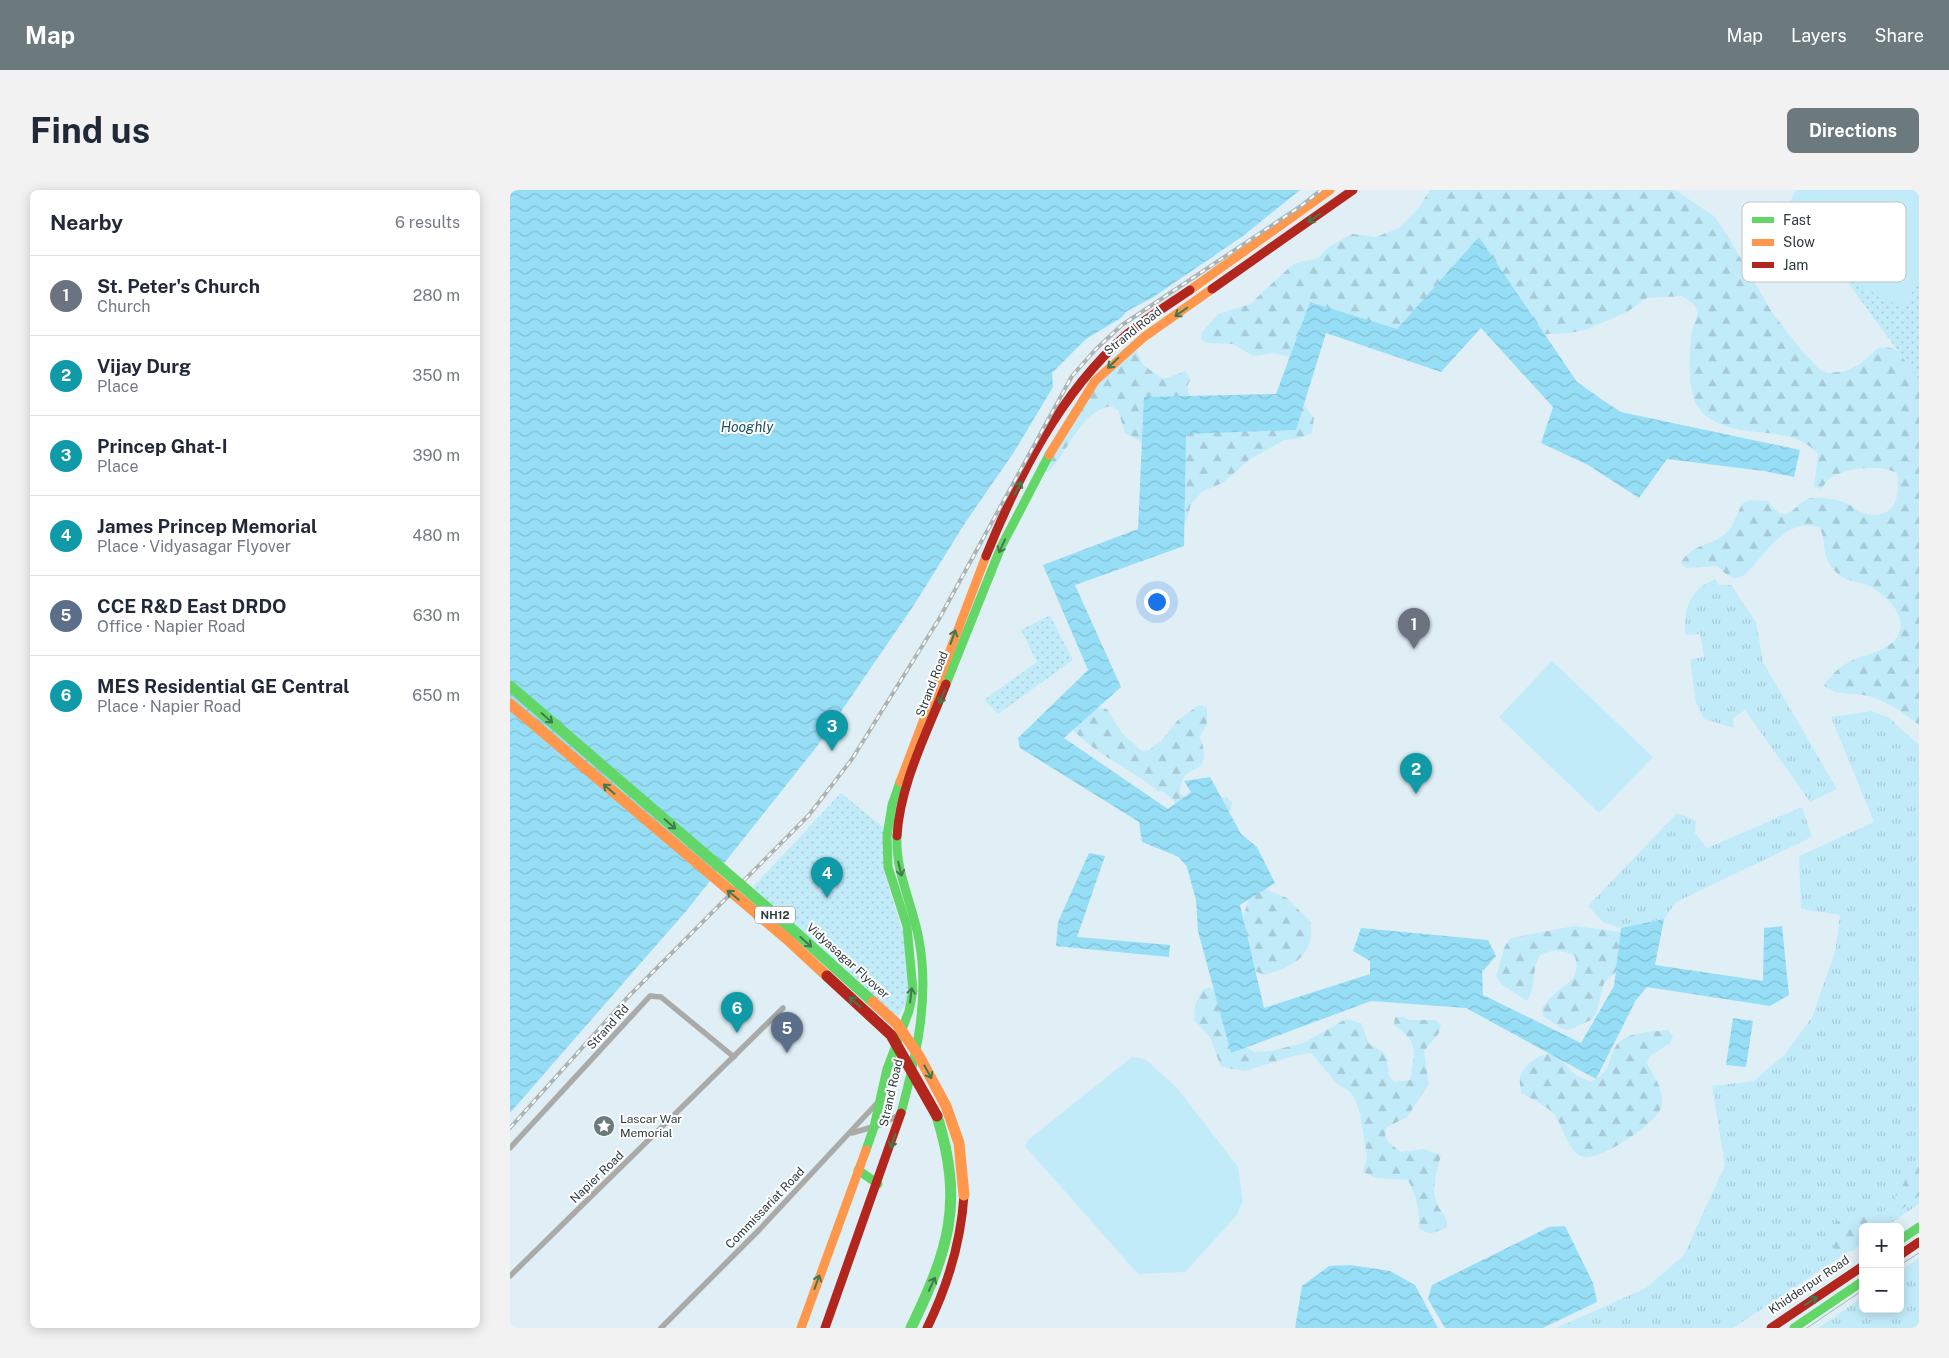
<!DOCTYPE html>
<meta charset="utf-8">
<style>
:root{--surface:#fff;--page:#f2f2f3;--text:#1f2937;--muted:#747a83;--line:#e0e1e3;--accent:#6c797d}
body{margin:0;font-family:"Public Sans",sans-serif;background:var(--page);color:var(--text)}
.controls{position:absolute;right:15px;bottom:15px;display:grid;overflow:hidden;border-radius:8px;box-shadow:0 2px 12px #0003}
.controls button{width:45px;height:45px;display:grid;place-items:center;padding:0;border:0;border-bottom:1px solid var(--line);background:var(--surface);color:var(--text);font:25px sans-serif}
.you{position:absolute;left:646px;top:411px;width:18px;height:18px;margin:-12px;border:4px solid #fff;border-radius:50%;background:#1a73e8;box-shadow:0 0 0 8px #1a73e833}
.badge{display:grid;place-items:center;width:32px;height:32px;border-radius:50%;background:var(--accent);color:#fff;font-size:16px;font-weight:700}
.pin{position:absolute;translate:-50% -41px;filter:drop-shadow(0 1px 2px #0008)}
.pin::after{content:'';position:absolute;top:26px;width:18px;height:15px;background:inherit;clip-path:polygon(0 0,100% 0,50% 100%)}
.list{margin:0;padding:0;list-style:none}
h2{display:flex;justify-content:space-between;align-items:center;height:65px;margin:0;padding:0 20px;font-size:21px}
h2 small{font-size:16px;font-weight:400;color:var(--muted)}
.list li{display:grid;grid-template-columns:32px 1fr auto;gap:15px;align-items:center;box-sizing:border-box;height:80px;padding:0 20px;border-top:1px solid var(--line)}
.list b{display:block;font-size:19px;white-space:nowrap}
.list p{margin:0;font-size:16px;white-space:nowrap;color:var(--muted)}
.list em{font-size:16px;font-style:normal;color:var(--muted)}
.map{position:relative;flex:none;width:1409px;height:1138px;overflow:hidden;border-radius:8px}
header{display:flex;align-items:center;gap:30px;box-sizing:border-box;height:70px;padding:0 25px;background:var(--accent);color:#fff}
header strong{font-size:24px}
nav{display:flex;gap:28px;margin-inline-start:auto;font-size:18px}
.intro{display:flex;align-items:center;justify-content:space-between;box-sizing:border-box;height:120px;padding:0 30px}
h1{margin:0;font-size:35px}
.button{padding:12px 22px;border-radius:8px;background:var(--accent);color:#fff;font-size:18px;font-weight:700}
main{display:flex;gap:30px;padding:0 30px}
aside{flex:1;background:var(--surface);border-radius:8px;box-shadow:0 2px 12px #0003}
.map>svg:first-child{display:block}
</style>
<header>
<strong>Map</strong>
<nav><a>Map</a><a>Layers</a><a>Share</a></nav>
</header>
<div class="intro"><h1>Find us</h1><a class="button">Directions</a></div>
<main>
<aside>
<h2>Nearby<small>6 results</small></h2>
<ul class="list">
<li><span class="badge" style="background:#6b7280">1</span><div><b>St. Peter's Church</b><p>Church</p></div><em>280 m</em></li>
<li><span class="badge" style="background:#0f9aa8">2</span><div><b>Vijay Durg</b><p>Place</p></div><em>350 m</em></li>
<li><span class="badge" style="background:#0f9aa8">3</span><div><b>Princep Ghat-I</b><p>Place</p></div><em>390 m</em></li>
<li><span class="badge" style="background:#0f9aa8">4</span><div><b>James Princep Memorial</b><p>Place · Vidyasagar Flyover</p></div><em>480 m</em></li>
<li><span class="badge" style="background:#5c6f8a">5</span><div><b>CCE R&amp;D East DRDO</b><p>Office · Napier Road</p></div><em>630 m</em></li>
<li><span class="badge" style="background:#0f9aa8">6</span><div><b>MES Residential GE Central</b><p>Place · Napier Road</p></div><em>650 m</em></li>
</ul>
</aside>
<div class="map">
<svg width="1409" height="1138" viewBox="0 0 1409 1138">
<defs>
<pattern id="grass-tufts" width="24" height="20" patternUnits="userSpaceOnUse" patternTransform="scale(1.25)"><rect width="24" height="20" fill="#c2ebfa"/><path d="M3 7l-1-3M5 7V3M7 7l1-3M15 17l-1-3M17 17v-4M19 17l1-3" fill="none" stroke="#a7cad7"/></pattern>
<pattern id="forest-firs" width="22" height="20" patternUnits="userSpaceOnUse" patternTransform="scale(1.25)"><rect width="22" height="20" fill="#c2ebfa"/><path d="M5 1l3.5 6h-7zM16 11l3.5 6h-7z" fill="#a7cad7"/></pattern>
<pattern id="park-dots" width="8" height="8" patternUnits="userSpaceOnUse" patternTransform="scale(1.25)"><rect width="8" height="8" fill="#c2ebfa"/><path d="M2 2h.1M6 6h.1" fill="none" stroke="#a7cad7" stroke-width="1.8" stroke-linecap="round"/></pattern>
<pattern id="water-waves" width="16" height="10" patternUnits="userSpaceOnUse" patternTransform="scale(1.25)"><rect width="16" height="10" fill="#96def6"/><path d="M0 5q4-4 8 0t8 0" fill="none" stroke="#82bfd4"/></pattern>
</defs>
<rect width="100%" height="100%" fill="#e0eff5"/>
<g fill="url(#grass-tufts)">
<path d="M1205 389 1209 395H1221L1246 432 1253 472 1327 599 1300 612 1235 520 1223 528 1224 538 1194 529 1186 513 1180 469 1194 467 1190 444 1175 445C1175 417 1177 402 1205 389Z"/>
<path d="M1362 521 1379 528 1409 555V1014L1375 1037H1353V1052L1223 1138H1046L1136 1098 1174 1065 1215 975 1202 896 1244 891 1275 864 1302 827 1325 762 1330 725 1291 719 1289 666 1364 632 1321 527Z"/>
<path d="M1292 617 1302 647 1166 712 1154 729 1111 738 1094 733 1078 716 1167 623 1186 631 1185 643 1197 658Z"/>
<path d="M1409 1068V1138H1308L1353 1107V1119H1390V1081Z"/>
</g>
<g fill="url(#forest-firs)">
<path d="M920 0H1165L1204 26 1219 48 1261 121 1292 161 1310 180 1319 183 1335 181 1350 174 1368 158 1376 157 1384 159 1409 177V535C1395 524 1377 511 1359 506 1343 503 1327 506 1314 496 1320 486 1328 478 1339 472 1356 463 1382 462 1390 441 1395 425 1378 408 1366 400 1350 388 1336 397 1320 375 1312 364 1316 350 1310 338 1268 322 1245 389 1226 388 1218 388 1212 380 1207 376L1177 378 1171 373C1181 354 1202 356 1216 343 1224 336 1227 322 1233 313L1241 310 1257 311 1269 323 1276 324C1287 321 1289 309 1302 308 1314 307 1329 309 1340 315 1346 319 1350 323 1357 324 1387 329 1390 304 1387 283 1369 274 1339 277 1322 287 1318 290 1314 295 1311 299L1304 297 1308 264C1279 229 1215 256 1187 216 1177 200 1179 158 1182 141 1183 135 1188 128 1187 122 1186 114 1178 110 1172 106L1137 108 1117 122 1075 140 1060 143 1022 145 986 128 948 147 818 134 787 169 764 163 743 166 723 154 698 153 691 150 692 142 708 124 740 114 783 74 808 68 820 56 842 44 866 47 889 38 907 20Z"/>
<path d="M627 161 633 175 653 189 676 181 680 190 677 197 681 211H778L794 215 804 228 802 243 788 249 774 250 739 270 714 292 692 302 681 314 677 329 667 342 634 256 628 250 615 243 608 220 601 216C569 222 559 262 538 282L530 279 572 208 619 162Z"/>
<path d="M689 515 697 517V533L690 547C706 591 670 568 670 603 682 614 700 609 716 607L722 612 721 620 687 640 666 619 664 611 652 601 649 602C622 579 586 565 562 539L565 530 589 518 597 519 612 543 632 561 639 560 652 550 668 530Z"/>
<path d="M755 699 777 708 800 731C807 765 782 777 754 785L740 779 731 734 741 702Z"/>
<path d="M1064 736 1122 743 1111 777 1094 793 1086 824 1081 830 1059 840 1052 839 1033 826 1032 818C1036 814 1039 809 1043 805 1057 792 1071 790 1065 766 1054 760 1041 759 1030 765 1021 779 1027 796 1017 811L991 794 986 787C991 775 991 757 1001 748Z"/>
<path d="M700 797 706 802 731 853 744 862 761 861 793 853 836 829 851 833 859 854 873 862 877 869 879 885 884 892 900 890C905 862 909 852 884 835L885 827H893L900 830H925L931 835 929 843 914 861 919 894 897 927 877 937 875 945 878 952 891 962 914 959 931 965C927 982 920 999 928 1016 933 1025 938 1027 937 1037 926 1042 920 1047 909 1038 910 1020 906 1005 898 990L867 988 853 982 857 967 850 923 844 907 839 901 827 894 801 863 786 865 735 881 711 877 700 847 684 830 685 815 692 800Z"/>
<path d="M1158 840 1163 846 1160 853 1139 867 1137 874C1145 887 1155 902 1151 917 1148 933 1088 972 1073 967 1056 962 1054 933 1041 921 1033 914 1021 909 1011 903 1011 898 1009 892 1010 887 1014 872 1033 862 1047 863 1056 876 1066 889 1082 891 1103 880 1096 871 1106 856 1116 841 1143 842 1158 840Z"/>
<path d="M1409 963V1006L1369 1037H1353V1052L1343 1061 1327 1062C1323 1056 1321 1052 1321 1045 1321 1019 1358 1031 1372 1022 1389 1009 1399 981 1409 963Z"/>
</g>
<g fill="url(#park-dots)">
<path d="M1286 0H1409V190L1280 13Z"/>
<path d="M540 425 563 470 488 524 474 510 527 472 511 440Z"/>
<path d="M331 603 374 638C374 649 372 661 374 672 378 715 422 790 387 827L241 699Z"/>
</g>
<g fill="#c2ebfa">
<path d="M1286 0H1409V87L1395 119 1335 88 1280 13Z"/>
<path d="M1042 471 1143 567 1089 623 989 527Z"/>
<path d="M622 867 635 869 667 898 728 977 733 1011 727 1025 675 1082 628 1084 515 956 518 950Z"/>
</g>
<g fill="url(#water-waves)">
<path d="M0 0H790L733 46 642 108 617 121 611 128 576 149 542 183 543 197 504 262 455 333 404 415 308 555 177 720 0 923Z"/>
<path d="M969 47 1067 192 1094 211 1111 222 1290 260 1284 287 1254 281 1157 269 1129 308 1078 275 1031 253 1043 217 971 138 931 182 816 143 786 240 676 244 674 356 565 395 611 497 554 548 658 619 681 602 674 591 700 587 731 644 747 657 765 693 730 715 754 818 860 784V771L843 761 851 738 978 750 986 766 972 782 973 805 1071 853 1104 796 1111 738 1154 729 1145 775 1253 791 1254 738 1272 736 1279 805 1260 816 1137 797 1126 810 1086 889 956 818 861 811 721 863 688 741 686 710 677 677 669 667 632 652 629 632 510 558 508 548 578 480 533 375 628 339 634 207 766 204 800 112 887 139Z"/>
<path d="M579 663 595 666 567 747 660 755 659 767 546 756 548 732Z"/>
<path d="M1223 828 1243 831 1236 877 1216 875Z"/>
<path d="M1055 1036 1083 1093 1087 1112 1033 1138H935L918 1109 922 1095 1039 1037Z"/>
<path d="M841 1075 880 1081 905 1095 928 1138H785L792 1096 819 1076Z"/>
</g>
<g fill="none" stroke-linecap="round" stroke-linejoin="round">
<g stroke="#aaaba8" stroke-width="5.5">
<path d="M342 943 373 934 392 923"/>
<path d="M0 958 140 806 151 807 224 867"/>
<path d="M0 1086 273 818"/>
<path d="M151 1138 250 1039 368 912"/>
</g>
<g stroke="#63d668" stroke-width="9">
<path d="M436 494 491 357 539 265"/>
<path d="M387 646C385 682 403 715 409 750 420 808 406 867 391 923"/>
<path d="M356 960 364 937 377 879 399 821 403 801 397 736 378 677 377 646 382 615 390 592"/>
<path d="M348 980 368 994"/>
<path d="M1390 1050 1409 1037"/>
<path d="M1284 1138 1353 1091"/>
</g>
<g stroke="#ff974d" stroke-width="9">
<path d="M680 100 820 0"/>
<path d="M539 265 585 191 634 147 702 99"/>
<path d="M390 592 476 366"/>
<path d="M291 1138 356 960"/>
</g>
<g stroke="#b3261e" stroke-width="9">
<path d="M702 99 843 0"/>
<path d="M476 366C508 287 550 203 615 146 635 129 658 115 680 100"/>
<path d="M387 646C390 594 417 543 436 494"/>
<path d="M1390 1065 1409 1052"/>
<path d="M315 1138 391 923"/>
<path d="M417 1138C438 1095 451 1053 454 1005"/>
<path d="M1261 1138 1353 1076"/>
</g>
<g stroke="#abb3b4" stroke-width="1">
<path d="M1390 1075 1409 1063"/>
<path d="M1297 1138 1353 1100"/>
</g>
<g stroke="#abb3b4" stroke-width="4">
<path id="rail" d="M0 938 116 809 299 625 342 569 429 429 562 186 586 159 612 135 791 16 811 0"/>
</g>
<use href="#rail" stroke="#fff" stroke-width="2" stroke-dasharray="5.5" stroke-linecap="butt"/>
<g stroke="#63d668" stroke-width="11">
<path d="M0 496 291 747 363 812"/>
<path d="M401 1138C439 1059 454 1013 427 926"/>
</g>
<g stroke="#ff974d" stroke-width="11">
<path d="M0 514 277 749 317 786"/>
<path d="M363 812 387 834 409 866 436 916 449 953 454 1005"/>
</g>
<path stroke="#b3261e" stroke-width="11" d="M317 786 381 845 427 926"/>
</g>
<defs><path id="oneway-shaft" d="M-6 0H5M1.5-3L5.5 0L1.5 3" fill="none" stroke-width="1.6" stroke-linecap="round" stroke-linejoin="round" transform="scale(1.25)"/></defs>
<g stroke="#43784e">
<use href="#oneway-shaft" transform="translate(804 28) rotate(145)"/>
<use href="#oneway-shaft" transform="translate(671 122) rotate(145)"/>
<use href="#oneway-shaft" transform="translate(603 173) rotate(136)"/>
<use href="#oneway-shaft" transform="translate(508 298) rotate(-62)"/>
<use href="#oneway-shaft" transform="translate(492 356) rotate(115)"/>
<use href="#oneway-shaft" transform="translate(443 447) rotate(-70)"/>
<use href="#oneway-shaft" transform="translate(432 507) rotate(111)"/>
<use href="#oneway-shaft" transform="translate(37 528) rotate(41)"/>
<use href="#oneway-shaft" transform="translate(99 599) rotate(-139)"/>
<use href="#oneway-shaft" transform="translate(160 634) rotate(41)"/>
<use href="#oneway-shaft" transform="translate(390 679) rotate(76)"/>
<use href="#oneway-shaft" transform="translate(223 705) rotate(-141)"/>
<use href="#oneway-shaft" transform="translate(296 752) rotate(42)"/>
<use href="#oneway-shaft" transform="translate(401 805) rotate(-83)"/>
<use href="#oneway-shaft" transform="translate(345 812) rotate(-137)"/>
<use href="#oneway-shaft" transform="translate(418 882) rotate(61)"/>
<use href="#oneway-shaft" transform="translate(383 951) rotate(108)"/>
<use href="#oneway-shaft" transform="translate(307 1092) rotate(-70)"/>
<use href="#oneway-shaft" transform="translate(422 1094) rotate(-65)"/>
<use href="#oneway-shaft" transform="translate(1301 1111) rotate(-34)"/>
</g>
<defs>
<g id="sight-disc" transform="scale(1.125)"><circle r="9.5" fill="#6c797d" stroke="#fff"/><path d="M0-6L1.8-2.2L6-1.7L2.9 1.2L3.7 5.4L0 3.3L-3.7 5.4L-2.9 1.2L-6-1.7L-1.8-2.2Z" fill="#fff"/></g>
</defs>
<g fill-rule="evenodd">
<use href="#sight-disc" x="94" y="936"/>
</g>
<g text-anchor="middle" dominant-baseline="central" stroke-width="4" stroke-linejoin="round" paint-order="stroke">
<rect fill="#fff" stroke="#6d7477" stroke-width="1" x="245" y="716.5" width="40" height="17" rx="4"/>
<g font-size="11" font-weight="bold" fill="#2e393d">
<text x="265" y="725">NH12</text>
</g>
<g font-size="12" fill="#2e393d" stroke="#fff">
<text transform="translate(623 141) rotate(-38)">Strand Road</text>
<text transform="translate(422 494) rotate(-69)">Strand Road</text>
<text transform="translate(338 771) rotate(42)">Vidyasagar Flyover</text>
<text transform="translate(98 837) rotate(-48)">Strand Rd</text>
<text transform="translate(381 903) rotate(-77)">Strand Road</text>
<text transform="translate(87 987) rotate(-44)">Napier Road</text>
<text transform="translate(255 1018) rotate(-46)">Commissariat Road</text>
<text transform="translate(1299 1095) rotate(-34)">Khidderpur Road</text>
</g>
<g font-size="12" fill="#2e393d" stroke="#fff" text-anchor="start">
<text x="110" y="929">Lascar War<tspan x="110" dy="14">Memorial</tspan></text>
</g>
<g font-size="14" font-style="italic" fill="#1b5163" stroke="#fff">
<text x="237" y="237">Hooghly</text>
</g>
</g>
<rect x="1232" y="12" width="164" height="80" rx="8" fill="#fff" stroke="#c0c4c5" stroke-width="1"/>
<rect x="1242" y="27" width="22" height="6" fill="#63d668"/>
<rect x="1242" y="49" width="22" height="7" fill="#ff974d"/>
<rect x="1242" y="72" width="22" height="6" fill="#b3261e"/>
<g font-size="14" fill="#2e393d">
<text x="1273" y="35">Fast</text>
<text x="1273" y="57">Slow</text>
<text x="1273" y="80">Jam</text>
</g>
</svg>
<div class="controls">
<button>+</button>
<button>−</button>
</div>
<div class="you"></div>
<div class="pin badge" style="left:904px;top:459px;background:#6b7280">1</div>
<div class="pin badge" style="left:906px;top:604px;background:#0f9aa8">2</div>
<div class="pin badge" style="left:322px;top:561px;background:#0f9aa8">3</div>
<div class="pin badge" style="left:317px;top:708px;background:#0f9aa8">4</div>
<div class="pin badge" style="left:277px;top:863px;background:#5c6f8a">5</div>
<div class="pin badge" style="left:227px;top:843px;background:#0f9aa8">6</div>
</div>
</main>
